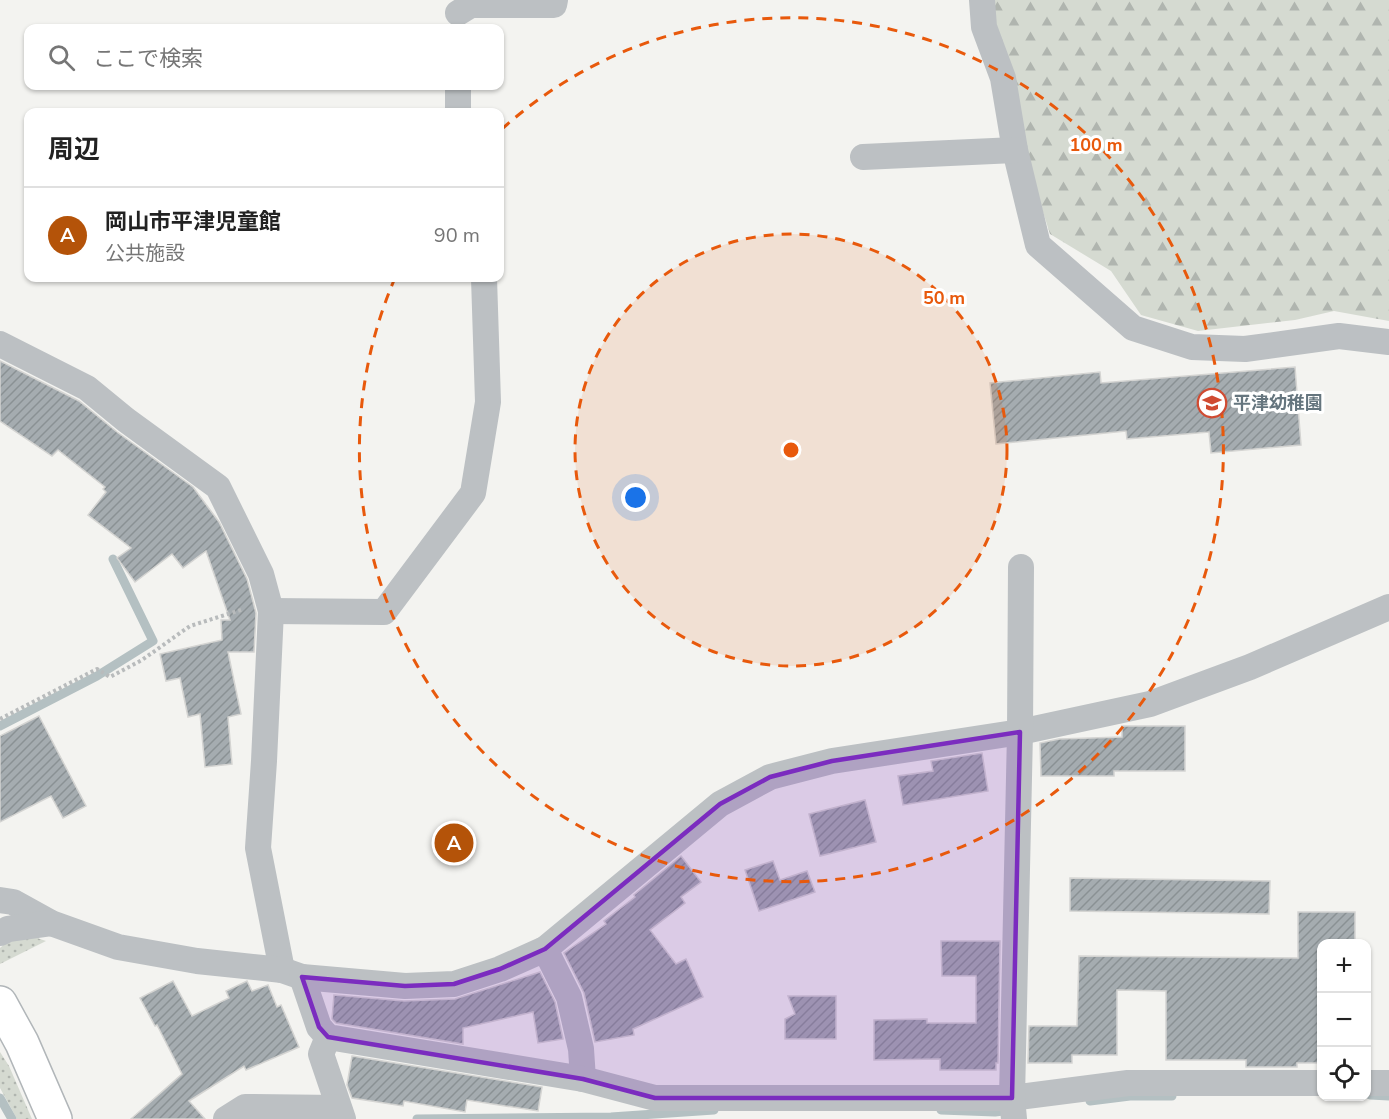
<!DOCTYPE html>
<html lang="ja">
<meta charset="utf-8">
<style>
:root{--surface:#fff;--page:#f6f6f6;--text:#222;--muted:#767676;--line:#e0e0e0;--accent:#b45309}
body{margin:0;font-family:"Nunito Sans","Noto Sans JP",sans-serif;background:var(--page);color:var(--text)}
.controls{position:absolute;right:18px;bottom:18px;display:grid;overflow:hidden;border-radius:12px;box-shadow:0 2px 4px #0004}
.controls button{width:54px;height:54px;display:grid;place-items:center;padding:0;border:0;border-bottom:2px solid var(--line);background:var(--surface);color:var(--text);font:30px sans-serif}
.you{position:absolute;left:636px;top:498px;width:21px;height:21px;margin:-15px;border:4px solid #fff;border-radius:50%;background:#1a73e8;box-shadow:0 0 0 9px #1a73e833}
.badge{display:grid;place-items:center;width:39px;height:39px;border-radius:50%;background:var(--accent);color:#fff;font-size:20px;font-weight:700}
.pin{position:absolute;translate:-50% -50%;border:3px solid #fff;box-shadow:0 2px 6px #0006}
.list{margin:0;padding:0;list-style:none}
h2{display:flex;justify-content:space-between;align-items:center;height:78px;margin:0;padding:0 24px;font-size:26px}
h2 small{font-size:20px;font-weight:400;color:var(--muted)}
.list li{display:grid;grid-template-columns:39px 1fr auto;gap:18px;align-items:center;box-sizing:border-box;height:96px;padding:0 24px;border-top:2px solid var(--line)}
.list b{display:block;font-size:22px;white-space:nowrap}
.list p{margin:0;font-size:20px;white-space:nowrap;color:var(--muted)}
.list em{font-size:20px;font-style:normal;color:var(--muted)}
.icon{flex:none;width:33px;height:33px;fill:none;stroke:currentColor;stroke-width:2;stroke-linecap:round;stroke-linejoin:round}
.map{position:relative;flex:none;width:1389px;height:1119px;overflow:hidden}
.search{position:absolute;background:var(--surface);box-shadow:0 2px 4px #0004;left:24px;top:24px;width:480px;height:66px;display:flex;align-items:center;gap:15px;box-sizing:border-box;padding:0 21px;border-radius:12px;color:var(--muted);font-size:22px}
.panel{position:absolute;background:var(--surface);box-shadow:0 2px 4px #0004;left:24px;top:108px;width:480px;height:174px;border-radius:12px}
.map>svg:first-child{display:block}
</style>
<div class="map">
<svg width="1389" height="1119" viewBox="0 0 1389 1119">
<defs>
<pattern id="grass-dots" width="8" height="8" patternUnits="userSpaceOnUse" patternTransform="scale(1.5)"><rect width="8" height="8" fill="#d5dad1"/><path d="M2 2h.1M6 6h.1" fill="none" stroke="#b0b5af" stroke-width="1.8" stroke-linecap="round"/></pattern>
<pattern id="forest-firs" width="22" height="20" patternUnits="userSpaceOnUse" patternTransform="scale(1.5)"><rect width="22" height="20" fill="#d5dad1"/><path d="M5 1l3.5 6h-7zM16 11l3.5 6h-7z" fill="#b0b5af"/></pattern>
<pattern id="building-hatch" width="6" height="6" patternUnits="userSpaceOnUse" patternTransform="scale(1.5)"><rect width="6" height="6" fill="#a5acb0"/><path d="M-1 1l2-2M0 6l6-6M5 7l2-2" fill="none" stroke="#8a9194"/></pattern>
</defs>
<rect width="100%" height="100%" fill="#f3f3f0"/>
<g fill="url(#grass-dots)">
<path d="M34 937 46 941 0 964V948L7 942Z"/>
<path d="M0 1052 9 1066 32 1119H17L0 1088Z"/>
</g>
<path fill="url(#forest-firs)" d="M992 0H1389V321L1334 311 1295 320 1198 331 1141 315 1111 271 1050 234 1030 171 993 23Z"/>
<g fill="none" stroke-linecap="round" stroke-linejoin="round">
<g stroke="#b4c0c2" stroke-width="9">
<path d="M0 726 97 676 153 641 113 559"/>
<path d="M1370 1095 1389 1096"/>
<path d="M0 1098 12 1119"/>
<path d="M1090 1101 1130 1096H1172"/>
<path d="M941 1110 995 1112 1011 1110"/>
<path d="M417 1119 611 1117 714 1110"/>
</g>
</g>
<g fill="url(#building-hatch)" stroke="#d4d4d2" stroke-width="1.5">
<path d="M0 361 79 401 117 432 193 487 219 522 247 579 256 613 254 652H228L241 714 228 717 232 764 205 767 200 714 188 717 180 678 166 681 160 654 222 640 221 620H230L206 551 183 568 172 554 135 582 117 558 131 548 88 515 106 492 103 489 105 487 58 450 52 456 0 421Z"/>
<path d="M1295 367 1301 445 1211 453 1209 432 1127 439 1126 431 996 444 990 383 1100 372 1101 383Z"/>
<path d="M39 716 86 806 63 818 51 796 0 822V736Z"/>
<path d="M1122 726H1185V771H1114V776H1041L1040 743 1059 739 1122 737Z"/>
<path d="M982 753 988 791 903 805 898 776 933 771 931 761Z"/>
<path d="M865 800 876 842 820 856 809 814Z"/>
<path d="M681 856 701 882 681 897 685 903 650 930 676 964 686 959 703 997 633 1029 634 1035 595 1042 584 993 564 953 606 924 604 921 635 897 634 895Z"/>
<path d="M773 861 780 880 807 871 815 892 759 911 745 870Z"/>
<path d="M1070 878 1270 881 1269 914 1070 911Z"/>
<path d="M1298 912H1355V942L1322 944V1063H1297V1067H1246V1060H1166V991L1117 990V1055H1072V1063H1028L1029 1026H1077L1079 956 1298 958Z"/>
<path d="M941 941H1000L998 1063H996V1070H940V1059L874 1060V1020L927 1019V1023H976V976H942Z"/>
<path d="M540 972 555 1002 563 1039 538 1043 533 1012 463 1028V1044L336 1023 332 1019 334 995 404 1001 455 999Z"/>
<path d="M173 981 192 1016 229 998 226 991 247 981 252 991 268 985 277 1007 281 1005 299 1047 246 1070 244 1066 189 1101 205 1119H131L182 1074 157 1025 155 1026 140 998Z"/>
<path d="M788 996H836V1039H785V1019L795 1014Z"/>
<path d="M352 1056 542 1087 538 1111 467 1100 465 1112 404 1101 403 1106 352 1098 347 1085Z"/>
</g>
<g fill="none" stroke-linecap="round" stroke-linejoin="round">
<g stroke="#b1b6b9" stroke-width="36">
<path id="secondary" d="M0 1003 22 1043 55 1119"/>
</g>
<path stroke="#b8bbbc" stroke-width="4" stroke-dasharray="3 3" stroke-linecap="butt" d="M0 719 97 669 110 677 142 660 190 626 244 609"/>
<g stroke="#bcc0c3" stroke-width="26">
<path d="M982 0 984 27 1003 78 1015 150 1038 245 1133 328 1192 347 1245 349 1339 336 1389 342"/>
<path d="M458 13 471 5H554L555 0"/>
<path d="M458 86V112"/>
<path d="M863 157 1015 150"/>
<path d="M0 344 87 388 126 420 218 487 261 574 271 611 264 761 258 848 282 970"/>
<path d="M271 611 384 612 473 493 488 402 484 278"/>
<path d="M0 900 13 902 51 923 118 947 197 961 282 970 302 977 405 986 454 984 500 969 545 949 720 804 770 777 832 761 1020 732 1150 704 1250 667 1389 607"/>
<path d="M0 933 8 929 51 923"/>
<path d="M545 949 569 997 581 1049 583 1079"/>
<path d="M302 977 319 1027 328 1037 583 1079 655 1098H1012L1128 1083H1322"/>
<path d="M328 1037 321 1054 343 1119"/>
<path d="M1366 1083H1389"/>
<path d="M226 1119 245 1107 338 1108"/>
<path d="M1014 1119 1012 1098 1020 732 1021 567"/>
</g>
<use href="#secondary" stroke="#fff" stroke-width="33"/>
</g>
<path fill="#7b2cbf" fill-opacity="0.2" stroke="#7b2cbf" stroke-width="4.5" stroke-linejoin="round" d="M1020 732 1012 1098H655L583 1079 328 1037 319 1027 302 977 405 986 454 984 500 969 545 949 720 804 770 777 832 761Z"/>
<circle cx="791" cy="450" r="216" fill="#e8590c" fill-opacity=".12"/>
<g fill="none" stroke="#e8590c" stroke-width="3" stroke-dasharray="10 8">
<circle cx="791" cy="450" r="216"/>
<path d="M502 129A432 432 0 1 1 395 278"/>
</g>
<defs>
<g id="school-ring" transform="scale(1.5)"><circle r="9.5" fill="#fff" stroke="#d04b32" stroke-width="1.5"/><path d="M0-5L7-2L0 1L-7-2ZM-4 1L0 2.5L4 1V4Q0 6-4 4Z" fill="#d04b32"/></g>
</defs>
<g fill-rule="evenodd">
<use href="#school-ring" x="1212" y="403"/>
</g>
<g text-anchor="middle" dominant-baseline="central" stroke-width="6" stroke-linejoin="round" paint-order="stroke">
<g font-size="18" font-weight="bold" fill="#65757e" stroke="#fff" text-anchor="start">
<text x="1233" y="403">平津幼稚園</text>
</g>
</g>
<circle cx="791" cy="450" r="9" fill="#e8590c" stroke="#fff" stroke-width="3"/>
<g font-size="18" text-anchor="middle" font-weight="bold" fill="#e8590c" stroke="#fff" stroke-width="6" stroke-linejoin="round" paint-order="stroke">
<text x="1096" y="151">100 m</text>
<text x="944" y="304">50 m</text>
</g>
</svg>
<div class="controls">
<button>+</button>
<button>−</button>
<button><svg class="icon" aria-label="locate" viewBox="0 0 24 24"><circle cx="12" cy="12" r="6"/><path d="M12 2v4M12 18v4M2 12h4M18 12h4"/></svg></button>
</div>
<div class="you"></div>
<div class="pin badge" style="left:454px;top:843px">A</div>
<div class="search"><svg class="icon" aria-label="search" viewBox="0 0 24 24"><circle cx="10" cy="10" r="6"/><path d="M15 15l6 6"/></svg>ここで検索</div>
<section class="panel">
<h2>周辺<small></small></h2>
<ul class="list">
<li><span class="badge">A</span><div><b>岡山市平津児童館</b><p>公共施設</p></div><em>90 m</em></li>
</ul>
</section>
</div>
